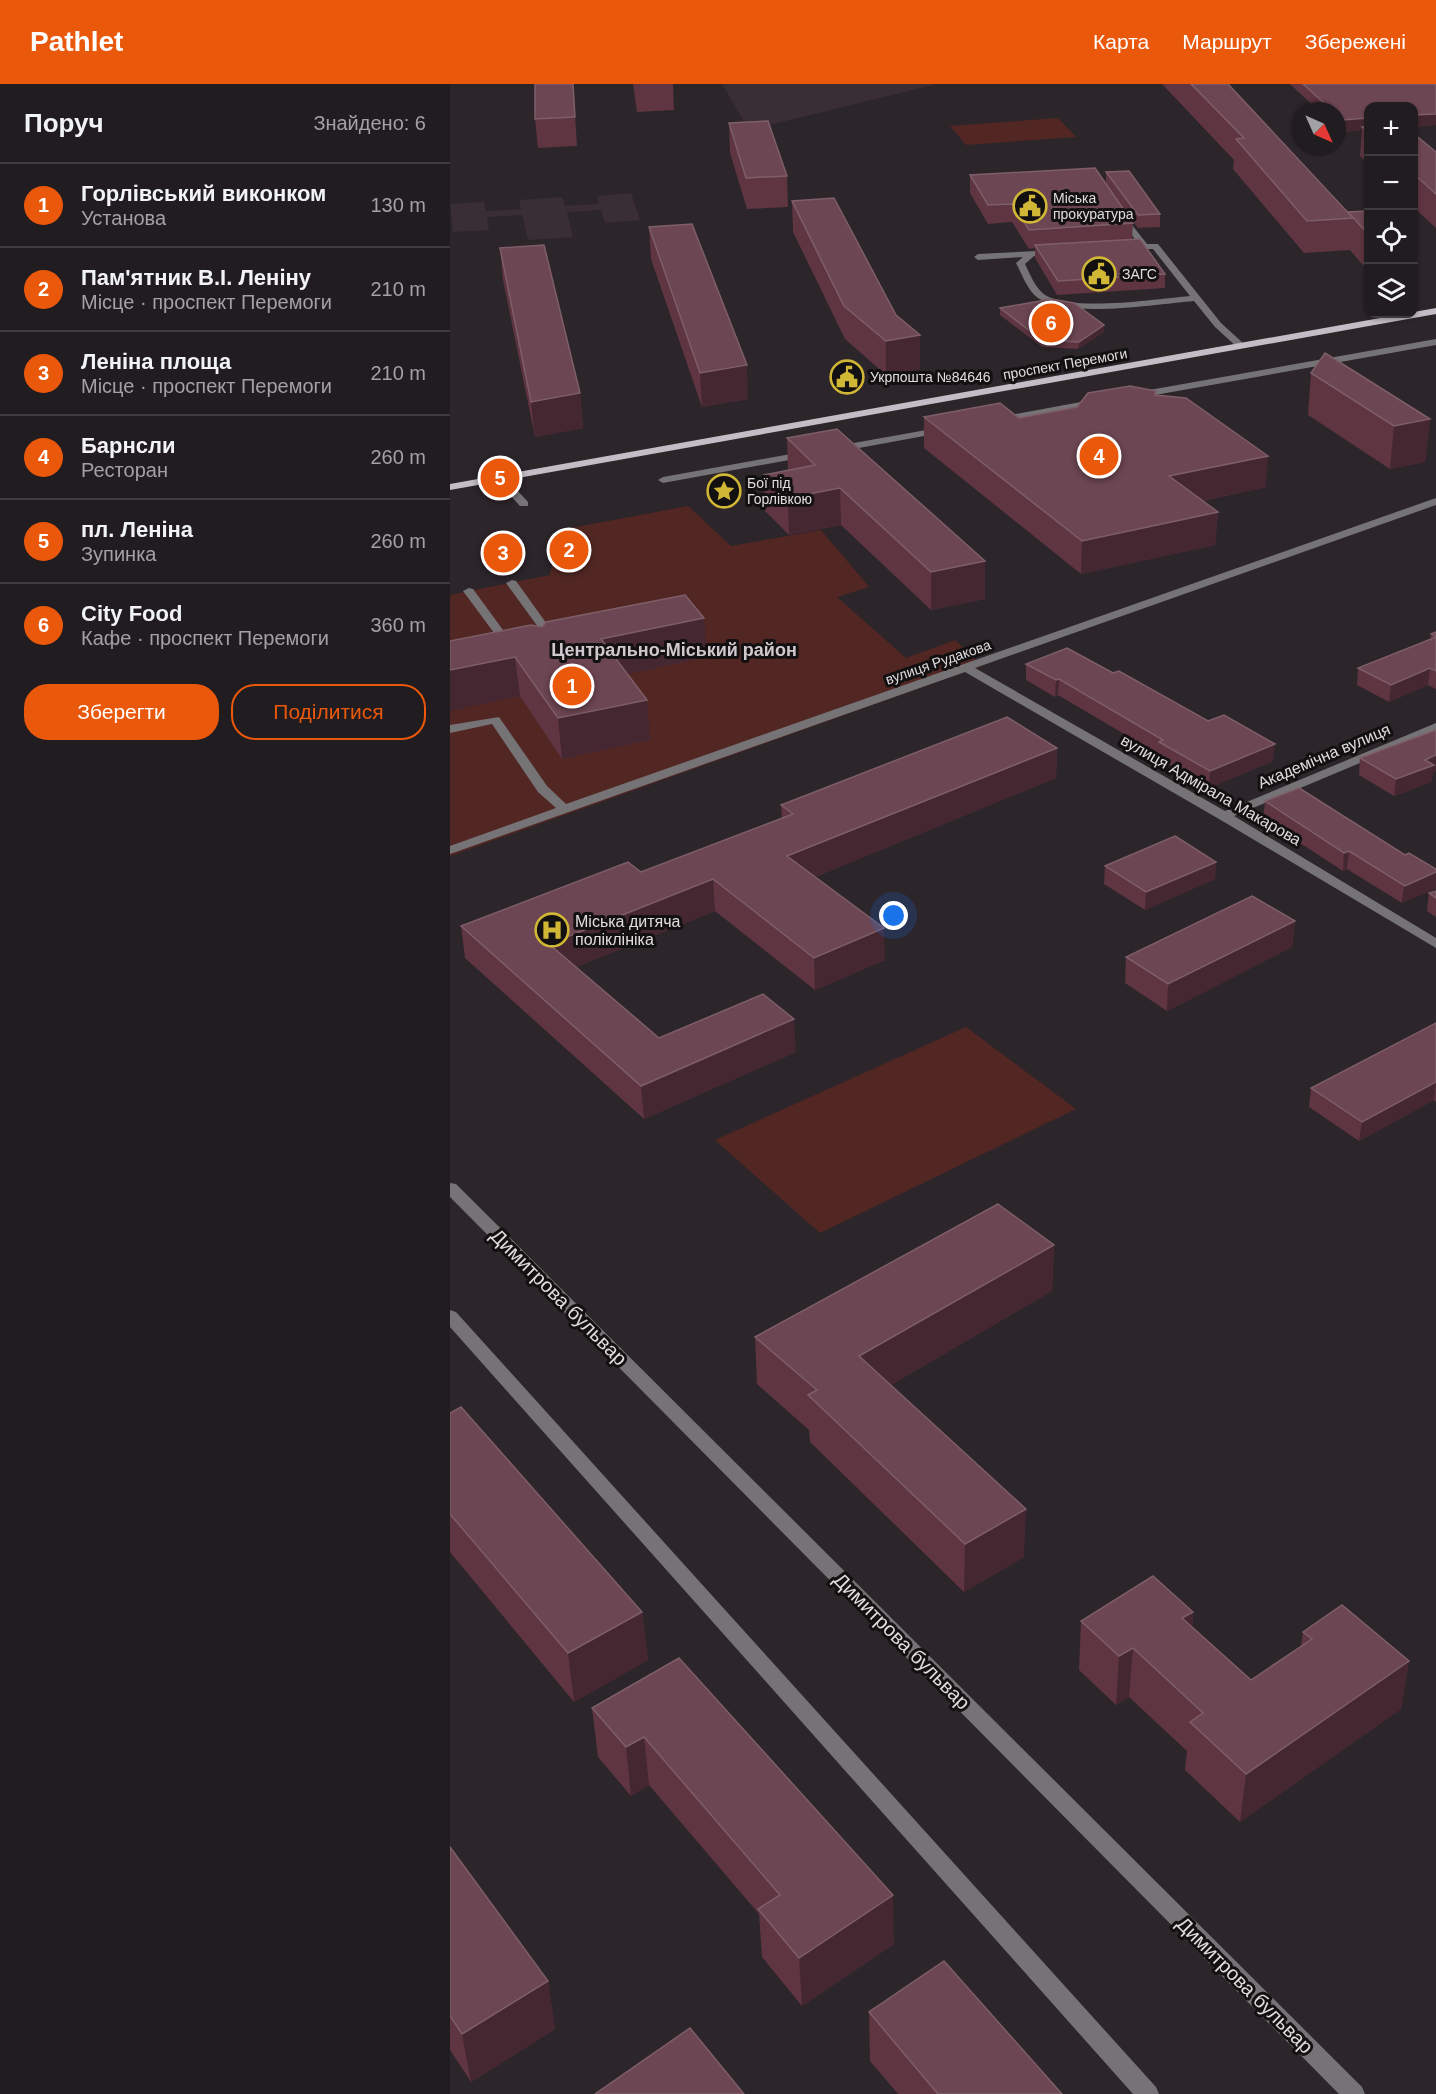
<!DOCTYPE html>
<html lang="uk">
<meta charset="utf-8">
<style>
:root{--surface:#211c20;--page:#292529;--text:#f1f3f6;--muted:#a2a1a5;--line:#3e3a3e;--accent:#ea580c}
body{margin:0;font-family:Arial,sans-serif;background:var(--page);color:var(--text)}
.controls{position:absolute;right:18px;top:18px;display:grid;overflow:hidden;border-radius:12px;box-shadow:0 2px 4px #0004}
.controls button{width:54px;height:54px;display:grid;place-items:center;padding:0;border:0;border-bottom:2px solid var(--line);background:var(--surface);color:var(--text);font:30px sans-serif}
.compass{position:absolute;left:842px;top:18px;width:54px;height:54px;border-radius:50%;background:var(--surface);box-shadow:0 2px 4px #0004;rotate:135deg}
.you{position:absolute;left:444px;top:832px;width:21px;height:21px;margin:-15px;border:4px solid #fff;border-radius:50%;background:#1a73e8;box-shadow:0 0 0 9px #1a73e833}
.badge{display:grid;place-items:center;width:39px;height:39px;border-radius:50%;background:var(--accent);color:#fff;font-size:20px;font-weight:700}
.pin{position:absolute;translate:-50% -50%;border:3px solid #fff;box-shadow:0 2px 6px #0006}
.list{margin:0;padding:0;list-style:none}
h2{display:flex;justify-content:space-between;align-items:center;height:78px;margin:0;padding:0 24px;font-size:26px}
h2 small{font-size:20px;font-weight:400;color:var(--muted)}
.list li{display:grid;grid-template-columns:39px 1fr auto;gap:18px;align-items:center;box-sizing:border-box;height:84px;padding:0 24px;border-top:2px solid var(--line)}
.list b{display:block;font-size:22px;white-space:nowrap}
.list p{margin:0;font-size:20px;white-space:nowrap;color:var(--muted)}
.list em{font-size:20px;font-style:normal;color:var(--muted)}
.actions{display:flex;gap:12px;padding:18px 24px}
.actions a{flex:1;padding:14px 0;border:2px solid var(--accent);border-radius:24px;text-align:center;font-size:21px;color:var(--accent)}
.actions .main{background:var(--accent);color:#fff}
.icon{flex:none;width:33px;height:33px;fill:none;stroke:currentColor;stroke-width:2;stroke-linecap:round;stroke-linejoin:round}
.map{position:relative;flex:none;width:986px;height:2010px;overflow:hidden}
header{display:flex;align-items:center;gap:36px;box-sizing:border-box;height:84px;padding:0 30px;background:var(--accent);color:#fff}
header strong{font-size:28px}
nav{display:flex;gap:33px;margin-inline-start:auto;font-size:21px}
main{display:flex}
aside{flex:1;background:var(--surface)}
.map>svg:first-child{display:block}
</style>
<header>
<strong>Pathlet</strong>
<nav><a>Карта</a><a>Маршрут</a><a>Збережені</a></nav>
</header>
<main>
<aside>
<h2>Поруч<small>Знайдено: 6</small></h2>
<ul class="list">
<li><span class="badge">1</span><div><b>Горлівський виконком</b><p>Установа</p></div><em>130 m</em></li>
<li><span class="badge">2</span><div><b>Пам'ятник В.І. Леніну</b><p>Місце · проспект Перемоги</p></div><em>210 m</em></li>
<li><span class="badge">3</span><div><b>Леніна площа</b><p>Місце · проспект Перемоги</p></div><em>210 m</em></li>
<li><span class="badge">4</span><div><b>Барнсли</b><p>Ресторан</p></div><em>260 m</em></li>
<li><span class="badge">5</span><div><b>пл. Леніна</b><p>Зупинка</p></div><em>260 m</em></li>
<li><span class="badge">6</span><div><b>City Food</b><p>Кафе · проспект Перемоги</p></div><em>360 m</em></li>
</ul>
<div class="actions"><a class="main">Зберегти</a><a>Поділитися</a></div>
</aside>
<div class="map">
<svg width="986" height="2010" viewBox="0 0 986 2010">
<rect width="100%" height="100%" fill="#2c252a"/>
<g fill="#3a2e35">
<path d="M272 0H487L299 46Z"/>
<path d="M181 109 190 136 155 139 151 126 117 128 123 153 78 156 72 131 37 133 39 146 3 148 0 120 34 118 36 127 71 125 69 116 112 113 115 122 149 120 147 112Z"/>
</g>
<g fill="#522723">
<path d="M608 34 626 53 516 61 500 42Z"/>
<path d="M238 422 281 462 371 446 419 503 387 513 456 574 505 556 532 582 0 772V511L100 491 110 446Z"/>
<path d="M516 943 626 1025 370 1149 265 1056Z"/>
</g>
<g fill="none" stroke-linecap="round" stroke-linejoin="round">
<g fill="#757376" fill-rule="evenodd">
<path d="M671 127 697 160H708L771 239 794 260V264H788L765 243 744 217C707 220 618 235 588 214 577 206 572 190 566 179L573 173 528 176 524 173 528 170 607 166V170L604 171 584 172 575 180C580 190 585 204 595 211 624 228 706 215 740 212L703 165H673V161L688 160 667 129Z"/>
<path d="M986 255V261L688 314 683 311 688 308Z"/>
<path d="M647 315 652 318 650 320 549 339 544 336 549 333Z"/>
<path d="M493 343 498 346 496 348 387 368 382 365 387 362Z"/>
<path d="M357 367 361 368V372L213 399 208 396 213 393Z"/>
<path d="M46 392H54L78 418V422H70L46 396Z"/>
<path d="M986 414V421L525 584 775 727 986 639V647L784 732 986 854V864L769 735 515 588 0 770V762L106 724 88 708 42 640 0 649V641L49 633 97 702 116 720Z"/>
<path d="M62 496 66 497 107 554V558H99L56 499Z"/>
<path d="M19 504 23 505 64 561V565H56L13 507Z"/>
<path d="M0 1099 6 1100 912 2003 915 2010H889L0 1113Z"/>
<path d="M0 1226 6 1228 706 2003 709 2010H683L0 1243Z"/>
</g>
<path fill="#c3bec5" fill-rule="evenodd" d="M986 224V230L0 406V400Z"/>
</g>
<g fill="#5e3541">
<path d="M123 0 127 62 88 64 85 35Z"/>
<path d="M183 0H223L224 26 187 28Z"/>
<path d="M712 0H778L898 129 918 127V187L900 166 854 169 783 85 784 76Z"/>
<path d="M840 0H986V41L963 43V22H918V80L910 72 912 46 891 48 887 44V27H869Z"/>
<path d="M279 39 337 92 338 123 297 125 280 69Z"/>
<path d="M963 49 986 68V144L963 123Z"/>
<path d="M656 88 710 130V143L688 144 669 119 683 139 682 155 715 190V204L607 211 585 174V164L579 165 562 138 538 140 520 109V91L656 99Z"/>
<path d="M342 117 446 231 470 251V285L436 291 395 255 343 148Z"/>
<path d="M199 143 298 315 252 323 201 175Z"/>
<path d="M50 164 130 309 133 344 85 353 53 196Z"/>
<path d="M550 224 654 241V248L628 265 592 263 550 231Z"/>
<path d="M861 289 980 335 975 378 940 385 858 331Z"/>
<path d="M706 311 816 403 752 417 768 428 765 461 631 490 474 364V333L569 334Z"/>
<path d="M337 354 535 515 481 526 391 441 339 451 315 427 314 391 338 386Z"/>
<path d="M986 548V605L978 601 939 618 907 601 908 584 980 555 981 550Z"/>
<path d="M0 557 257 573 177 590 200 656 112 675 70 612Z"/>
<path d="M576 580 663 589 758 637 823 677 759 704 708 674V670L608 611 605 613 576 596Z"/>
<path d="M607 664 606 694 365 793 435 876 365 906 265 827 126 883 209 954 346 968 194 1035 15 874 11 842 191 788 332 734 331 721Z"/>
<path d="M910 674 983 689 981 698 944 712 909 691Z"/>
<path d="M815 717 955 771 959 769 952 819 897 785 893 787 813 735Z"/>
<path d="M766 778 765 795 695 826 654 800 655 782Z"/>
<path d="M986 807V833L977 827 979 809Z"/>
<path d="M845 837 842 863 717 927 675 899 676 873Z"/>
<path d="M986 939V1018L984 1016 909 1057 859 1023 861 1004Z"/>
<path d="M604 1161 602 1207 441 1301 574 1473 514 1508 360 1358 359 1346 307 1300 305 1253Z"/>
<path d="M0 1329 192 1528 198 1576 124 1618 0 1468Z"/>
<path d="M743 1528 742 1543 801 1596 851 1562 853 1548 959 1577 951 1625 790 1738 735 1686 737 1667 679 1613 666 1621 629 1586 631 1537Z"/>
<path d="M229 1574 444 1860 352 1922 312 1873 309 1830 199 1701 181 1712 148 1673 142 1624Z"/>
<path d="M0 1763 98 1897 105 1945 21 1998 0 1966Z"/>
<path d="M419 1928 612 2010H448L420 1977Z"/>
</g>
<g fill="#442731">
<path d="M986 30V41L963 43V31Z"/>
<path d="M918 34V46L912 43V46L891 48 892 36Z"/>
<path d="M654 241V248L628 265 629 258Z"/>
<path d="M470 251V285L436 291V257Z"/>
<path d="M297 281 298 315 252 323 250 289Z"/>
<path d="M130 309 133 344 85 353 81 318Z"/>
<path d="M980 335 975 378 940 385 944 342Z"/>
<path d="M818 372 816 403 717 424 719 392Z"/>
<path d="M390 404 391 441 339 451 338 414Z"/>
<path d="M768 428 765 461 631 490 632 457Z"/>
<path d="M535 477V515L481 526V488Z"/>
<path d="M254 534 257 573 155 595 151 555Z"/>
<path d="M65 573 70 612 0 627V586Z"/>
<path d="M980 584 978 601 939 618 941 601Z"/>
<path d="M609 595 608 611 605 613 606 596Z"/>
<path d="M197 616 200 656 112 675 108 634Z"/>
<path d="M825 660 823 677 759 704 760 687Z"/>
<path d="M607 664 606 694 338 804 337 772Z"/>
<path d="M986 671V687L983 689 981 698 944 712 946 695 975 676Z"/>
<path d="M899 767 897 785 893 787 894 769Z"/>
<path d="M766 778 765 795 695 826 696 808Z"/>
<path d="M986 788V805L952 819 955 802Z"/>
<path d="M263 795 265 827 103 892 99 860Z"/>
<path d="M845 837 842 863 717 927 718 900Z"/>
<path d="M434 844 435 876 365 906 364 874Z"/>
<path d="M344 935 346 968 194 1035 191 1002Z"/>
<path d="M986 998 984 1016 909 1057 912 1038Z"/>
<path d="M604 1161 602 1207 410 1319 409 1272Z"/>
<path d="M576 1425 574 1473 514 1508 515 1460Z"/>
<path d="M192 1528 198 1576 124 1618 118 1569Z"/>
<path d="M743 1528 739 1576 732 1534Z"/>
<path d="M683 1564 679 1613 666 1621 669 1572Z"/>
<path d="M959 1577 951 1625 790 1738 796 1690Z"/>
<path d="M194 1653 199 1701 181 1712 176 1663Z"/>
<path d="M443 1811 444 1860 352 1922 349 1874Z"/>
<path d="M98 1897 105 1945 21 1998 12 1950Z"/>
</g>
<g fill="#6c4652" stroke="#7e5e68" stroke-width="1.5">
<path d="M85 0H123L125 33 85 35Z"/>
<path d="M741 0H778L903 134 857 137 786 55 794 54Z"/>
<path d="M853 0H986V30L963 31V22H918V34L892 36 887 31V27H883Z"/>
<path d="M318 37 337 92 296 94 279 39Z"/>
<path d="M918 42V48L912 43Z"/>
<path d="M963 49 986 68V110L963 89Z"/>
<path d="M645 84 683 139 579 146 563 120 538 121 520 91Z"/>
<path d="M679 87 710 130 688 131 656 88Z"/>
<path d="M384 114 446 231 470 251 436 257 394 222 342 117Z"/>
<path d="M918 127V150L898 128Z"/>
<path d="M242 140 297 281 250 289 199 143Z"/>
<path d="M690 155 715 190 608 197 585 161Z"/>
<path d="M94 161 130 309 81 318 50 164Z"/>
<path d="M601 215 624 219 654 241 629 258 592 256 550 224Z"/>
<path d="M875 269 980 335 944 342 861 289Z"/>
<path d="M680 302 706 307 705 311 736 314 818 372 719 392 768 428 632 457 474 333 550 319 569 334 627 323 638 309Z"/>
<path d="M387 345 535 477 481 488 390 404 338 414 314 391 365 381 337 354Z"/>
<path d="M235 511 254 534 151 555 197 616 108 634 65 573 0 586V557L81 541 92 543 96 538Z"/>
<path d="M986 548V553L981 550Z"/>
<path d="M986 553V587L980 584 941 601 908 584Z"/>
<path d="M617 564 663 589 669 587 758 637 774 631 825 660 760 687 709 658 713 656 609 595 606 596 576 580Z"/>
<path d="M557 633 607 664 337 772 434 844 364 874 263 795 99 860 209 954 313 910 344 935 191 1002 11 842 178 778 191 788 343 730 331 721Z"/>
<path d="M986 646V671L975 676 984 681 946 695 910 674Z"/>
<path d="M849 704 955 771 959 769 986 785V788L955 802 899 767 894 769 815 717Z"/>
<path d="M725 752 766 778 696 808 655 782Z"/>
<path d="M986 807V814L979 809Z"/>
<path d="M802 812 845 837 718 900 676 873Z"/>
<path d="M986 939V998L912 1038 861 1004Z"/>
<path d="M548 1120 604 1161 409 1272 576 1425 515 1460 358 1311 367 1306 305 1253Z"/>
<path d="M11 1323 192 1528 118 1569 0 1430V1329Z"/>
<path d="M703 1492 743 1528 732 1534 801 1596 862 1555 853 1548 892 1521 959 1577 796 1690 740 1638 753 1629 683 1564 669 1572 631 1537Z"/>
<path d="M229 1574 443 1811 349 1874 308 1825 330 1811 194 1653 176 1663 142 1624Z"/>
<path d="M0 1763 98 1897 12 1950 0 1932Z"/>
<path d="M494 1877 612 2010H488L419 1928Z"/>
<path d="M240 1944 294 2010H145Z"/>
</g>
<defs>
<g id="civic-ring" transform="scale(1.725)"><circle r="9.5" fill="#131011" stroke="#d1b736" stroke-width="1.5"/><path d="M-.6-6.5H3V-4.5H.6V-3L4-1V1h2V6H-6V1h2V-1L-.6-3ZM-1.2 2.5V6h2.4V2.5Z" fill="#d1b736"/></g>
<g id="sight-ring" transform="scale(1.725)"><circle r="9.5" fill="#131011" stroke="#d1b736" stroke-width="1.5"/><path d="M0-6L1.8-2.2L6-1.7L2.9 1.2L3.7 5.4L0 3.3L-3.7 5.4L-2.9 1.2L-6-1.7L-1.8-2.2Z" fill="#d1b736"/></g>
<g id="hospital-ring" transform="scale(1.725)"><circle r="9.5" fill="#131011" stroke="#d1b736" stroke-width="1.5"/><path d="M-5-5h3v3.5h4V-5h3V5h-3V1.5h-4V5h-3Z" fill="#d1b736"/></g>
</defs>
<g fill-rule="evenodd">
<use href="#civic-ring" x="580" y="122"/>
<use href="#civic-ring" x="649" y="190"/>
<use href="#civic-ring" x="397" y="293"/>
<use href="#sight-ring" x="274" y="407"/>
<use href="#hospital-ring" x="102" y="846"/>
</g>
<g text-anchor="middle" dominant-baseline="central" stroke-width="6" stroke-linejoin="round" paint-order="stroke">
<g font-size="14" fill="#e0dbde" stroke="#131011" text-anchor="start">
<text x="603" y="114">Міська<tspan x="603" dy="16">прокуратура</tspan></text>
<text x="672" y="190">ЗАГС</text>
<text x="420" y="293">Укрпошта №84646</text>
<text x="297" y="399">Бої під<tspan x="297" dy="16">Горлівкою</tspan></text>
</g>
<g font-size="14" fill="#e0dbde" stroke="#131011">
<text transform="translate(615 280) rotate(-10)">проспект Перемоги</text>
<text transform="translate(488 578) rotate(-19)">вулиця Рудакова</text>
</g>
<g font-size="16" fill="#e0dbde" stroke="#131011">
<text transform="translate(874 672) rotate(-23)">Академічна вулиця</text>
<text transform="translate(761 706) rotate(30)">вулиця Адмірала Макарова</text>
</g>
<g font-size="16" fill="#e0dbde" stroke="#131011" text-anchor="start">
<text x="125" y="837">Міська дитяча<tspan x="125" dy="18">поліклініка</tspan></text>
</g>
<g font-size="18" font-weight="bold" fill="#d1c8ce" stroke="#131011">
<text x="224" y="566">Центрально-Міський район</text>
</g>
<g font-size="20" fill="#e0dbde" stroke="#131011">
<text transform="translate(109 1213) rotate(45)">Димитрова бульвар</text>
<text transform="translate(452 1557) rotate(45)">Димитрова бульвар</text>
<text transform="translate(795 1901) rotate(45)">Димитрова бульвар</text>
</g>
</g>
</svg>
<div class="controls">
<button>+</button>
<button>−</button>
<button><svg class="icon" aria-label="locate" viewBox="0 0 24 24"><circle cx="12" cy="12" r="6"/><path d="M12 2v4M12 18v4M2 12h4M18 12h4"/></svg></button>
<button><svg class="icon" aria-label="layers" viewBox="0 0 24 24"><path d="M12 4l9 5-9 5-9-5zM3 14l9 5 9-5"/></svg></button>
</div>
<svg class="compass" viewBox="-18 -18 36 36"><path d="M0-13l5 13h-10z" fill="#e53935"/><path d="M0 13l5-13h-10z" fill="#a2a1a5"/></svg>
<div class="you"></div>
<div class="pin badge" style="left:122px;top:602px">1</div>
<div class="pin badge" style="left:119px;top:466px">2</div>
<div class="pin badge" style="left:53px;top:469px">3</div>
<div class="pin badge" style="left:649px;top:372px">4</div>
<div class="pin badge" style="left:50px;top:394px">5</div>
<div class="pin badge" style="left:601px;top:239px">6</div>
</div>
</main>
